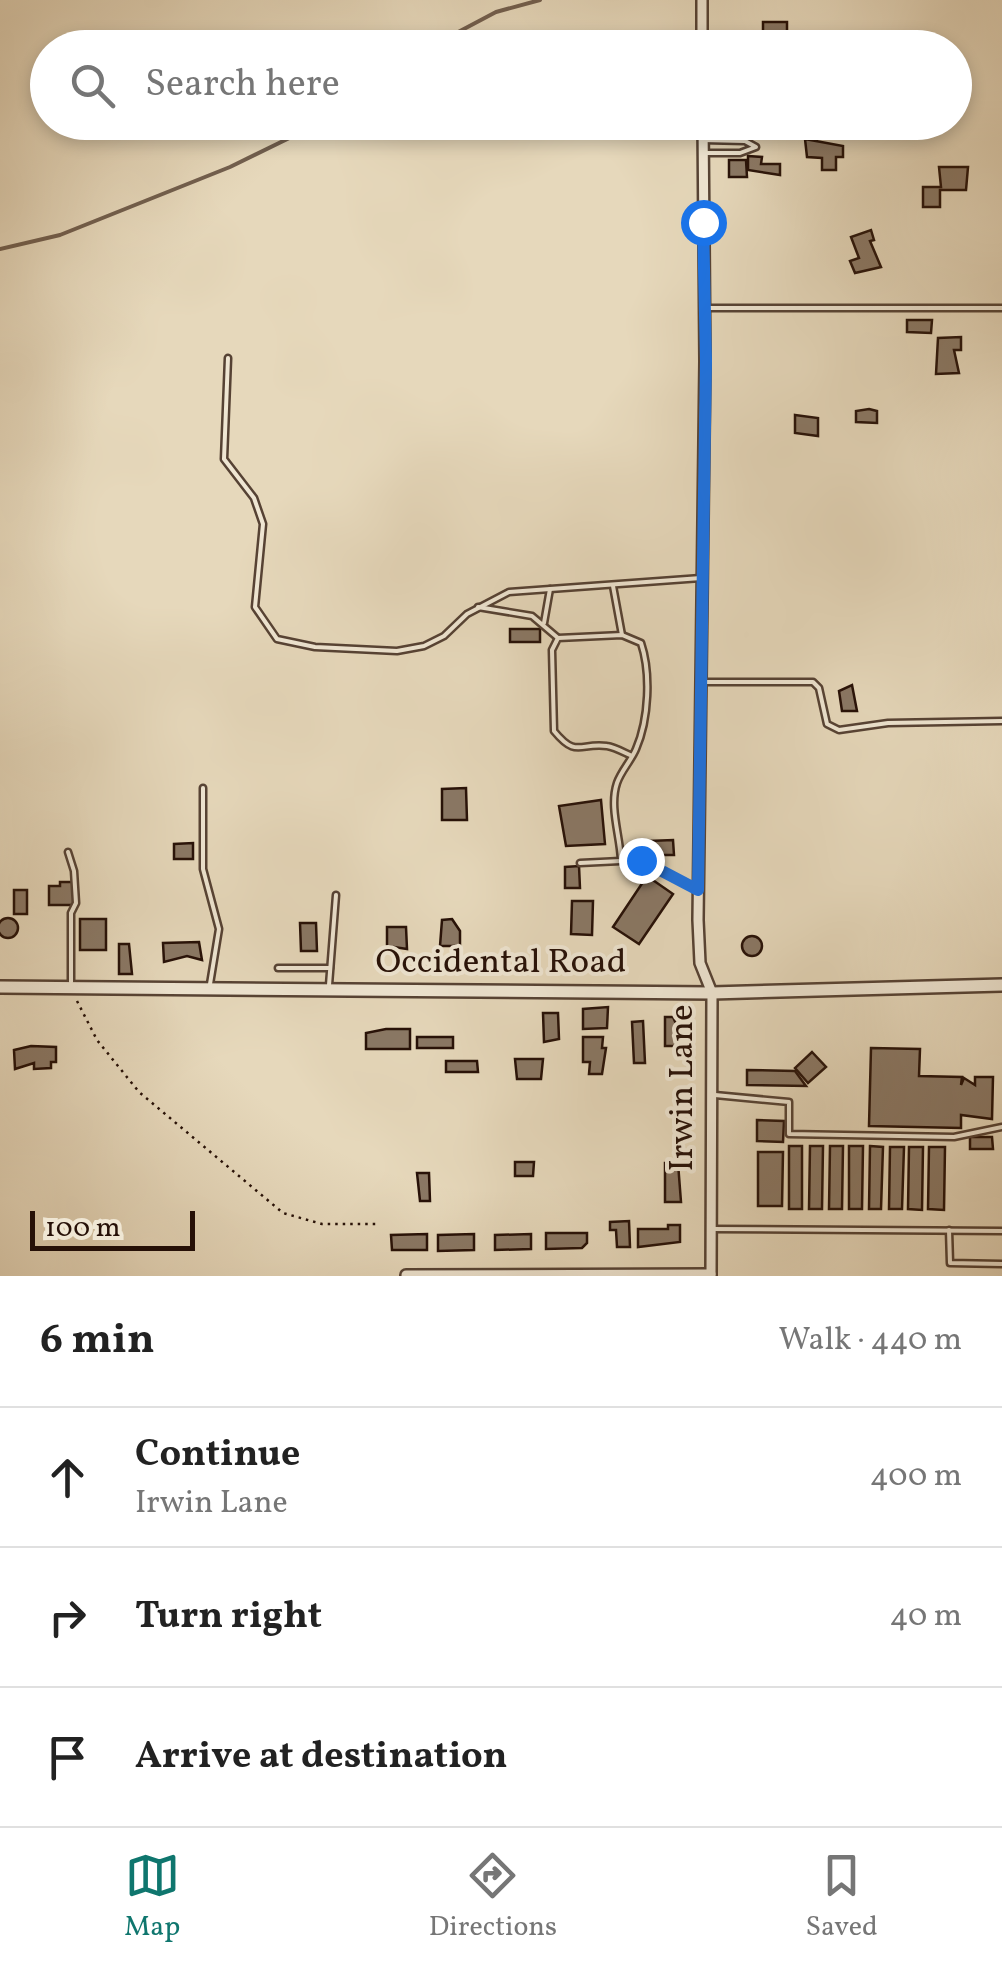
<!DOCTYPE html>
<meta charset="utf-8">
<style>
:root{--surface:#fff;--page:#f6f6f6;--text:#222;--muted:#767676;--line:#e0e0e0;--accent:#0f766e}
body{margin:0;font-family:Vollkorn,serif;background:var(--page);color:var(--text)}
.scale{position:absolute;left:30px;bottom:25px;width:165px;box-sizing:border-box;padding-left:10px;border:5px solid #261007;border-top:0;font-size:28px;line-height:35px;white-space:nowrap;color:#261007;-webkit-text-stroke:8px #efe6d3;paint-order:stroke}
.stop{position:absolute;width:30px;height:30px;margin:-22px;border:8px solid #1a73e8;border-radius:50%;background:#fff}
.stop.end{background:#1a73e8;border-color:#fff;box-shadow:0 2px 10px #0008}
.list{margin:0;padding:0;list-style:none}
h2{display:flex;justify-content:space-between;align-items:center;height:130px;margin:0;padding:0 40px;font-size:42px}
h2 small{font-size:32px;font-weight:400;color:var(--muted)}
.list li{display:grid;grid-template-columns:65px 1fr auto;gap:30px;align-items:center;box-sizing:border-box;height:140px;padding:0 40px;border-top:2px solid var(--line)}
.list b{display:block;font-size:38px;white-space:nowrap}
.list p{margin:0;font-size:32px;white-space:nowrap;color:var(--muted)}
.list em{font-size:32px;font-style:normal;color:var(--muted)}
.icon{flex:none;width:55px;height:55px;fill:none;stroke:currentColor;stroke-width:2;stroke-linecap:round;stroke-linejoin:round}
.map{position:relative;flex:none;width:1002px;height:1276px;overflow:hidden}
.search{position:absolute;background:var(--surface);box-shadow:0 5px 15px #0003;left:30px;right:30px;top:30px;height:110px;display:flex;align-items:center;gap:25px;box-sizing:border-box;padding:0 35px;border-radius:55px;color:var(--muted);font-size:38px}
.sheet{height:550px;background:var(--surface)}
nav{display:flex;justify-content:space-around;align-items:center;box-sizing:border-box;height:140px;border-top:2px solid var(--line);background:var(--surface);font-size:28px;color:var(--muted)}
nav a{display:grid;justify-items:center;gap:5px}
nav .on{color:var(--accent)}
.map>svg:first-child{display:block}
</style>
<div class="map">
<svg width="1002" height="1276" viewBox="0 0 1002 1276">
<rect width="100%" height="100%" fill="#e6d8bb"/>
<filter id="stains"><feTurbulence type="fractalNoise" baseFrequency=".002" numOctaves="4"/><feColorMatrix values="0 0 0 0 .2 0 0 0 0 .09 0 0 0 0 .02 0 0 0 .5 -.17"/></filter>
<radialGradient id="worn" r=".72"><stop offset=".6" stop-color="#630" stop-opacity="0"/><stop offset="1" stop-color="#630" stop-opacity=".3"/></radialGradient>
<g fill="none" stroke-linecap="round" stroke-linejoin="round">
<g stroke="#725f4e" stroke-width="4">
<path d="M428 48 496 12 540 0"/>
<path d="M0 249 60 235 230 167 322 122"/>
</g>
</g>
<g fill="#8a7865" stroke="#261007" stroke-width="2.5">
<path d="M763 22H787V34H777V48H763Z"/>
<path d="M805 139 843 146V157H836V170H822V158L807 157Z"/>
<path d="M748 156 762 157 761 164H780V175L748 170Z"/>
<path d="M729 160H746L747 177H729Z"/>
<path d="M939 167H968L966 190H940V207H923V187H941Z"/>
<path d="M871 230 874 240 870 241 881 267 855 273 850 261 859 258 851 237Z"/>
<path d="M907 320H932L931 333 907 332Z"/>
<path d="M961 337V350H954L959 373 936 374 938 338Z"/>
<path d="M869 409 877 411V423L856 422V411Z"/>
<path d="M795 415 818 418V436L795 433Z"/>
<rect x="510" y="629" width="30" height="13"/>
<path d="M852 685 857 711H842L839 691Z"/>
<path d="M466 788 467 820H442V789Z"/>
<path d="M601 800 605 844 566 846 559 806Z"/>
<path d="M673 840 674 855H658L657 850 650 847 649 841Z"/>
<path d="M193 843V859H174V844Z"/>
<path d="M579 866 580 888H565V867Z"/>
<path d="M647 876 673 894 639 944 613 927Z"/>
<path d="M60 882H73L74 905H49V886H60Z"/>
<rect x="14" y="890" width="13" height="24"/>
<path d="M572 901H593L592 935 571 934Z"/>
<circle cx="8" cy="928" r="10"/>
<rect x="80" y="919" width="26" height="31"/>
<path d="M452 919 460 931V946H440L442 920Z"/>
<path d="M300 923H316L317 951H301Z"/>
<path d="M387 927H406L407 949 387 946Z"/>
<circle cx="752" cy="946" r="10"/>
<path d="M199 942 202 960 187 956 164 962 163 943Z"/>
<path d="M119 944H129L132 974H119Z"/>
<path d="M608 1007 607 1028 583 1029V1009Z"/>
<path d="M543 1013H558L559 1039 544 1042Z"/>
<path d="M665 1017H673L677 1026H694L691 1056H677V1046H665Z"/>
<path d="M643 1021 645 1063H634L632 1022Z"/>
<path d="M386 1029H410V1049H366V1033Z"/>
<rect x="417" y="1037" width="36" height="11"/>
<path d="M583 1037H603L602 1048H606L602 1074H589L590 1062H583Z"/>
<path d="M31 1046 56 1047V1062H51V1068L34 1069V1063L15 1069 14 1050Z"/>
<path d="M871 1048 920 1049 919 1076 962 1077 961 1085 964 1078 975 1085V1077H993L992 1119 961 1115V1128L869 1126Z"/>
<path d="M812 1052 826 1067 808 1083 795 1068Z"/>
<path d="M515 1059H543L541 1079H517Z"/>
<path d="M446 1061H477L478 1072H446Z"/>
<path d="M747 1070 795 1071 806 1086 747 1085Z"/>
<path d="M757 1120 784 1121 783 1142 757 1141Z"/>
<path d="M970 1137H992L993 1149H970Z"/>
<rect x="789" y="1146" width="13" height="63"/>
<path d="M810 1146H823L822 1209H809Z"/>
<path d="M830 1146H843L842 1209H829Z"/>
<path d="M849 1146H863L862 1209H849Z"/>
<path d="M870 1146 883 1147 881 1209H869Z"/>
<path d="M890 1147H904L902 1209H889Z"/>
<path d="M909 1147H923L922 1210 908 1209Z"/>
<path d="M929 1147H945L944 1210 928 1209Z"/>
<path d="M758 1152H783L782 1206H758Z"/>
<path d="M515 1162H534L533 1176H515Z"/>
<path d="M665 1163H678L681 1202H665Z"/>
<path d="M417 1173H429L430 1201H420Z"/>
<path d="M629 1221 630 1247H617L616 1230H610V1222Z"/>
<path d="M668 1225H680V1242L638 1247V1229H668Z"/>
<path d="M546 1233H587V1243L582 1248 546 1249Z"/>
<path d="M427 1234V1250H392L391 1235Z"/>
<path d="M474 1234V1250L438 1251V1235Z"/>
<path d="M531 1234V1249L495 1250V1235Z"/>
</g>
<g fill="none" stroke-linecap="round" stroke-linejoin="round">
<g stroke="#564234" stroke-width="9">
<g id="service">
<path d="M703 140 745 141 756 147 740 153H704"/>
<path d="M704 308H1002"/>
<path d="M228 358 224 459 254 498 263 524 255 607 277 639 315 647 397 651 424 646 444 636 467 614 509 592 701 578"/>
<path d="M613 586 622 635"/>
<path d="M478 607 532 616 558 638"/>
<path d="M544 623 550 589"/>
<path d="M703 682H813L819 688 827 724 839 730 888 723 1002 721"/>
<path d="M203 788V869L219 929 210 984"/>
<path d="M68 852 74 871 76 903 71 913V982"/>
<path d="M621 860C620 835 609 807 617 783 621 771 631 761 636 749 649 719 651 673 641 643L622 635 558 638 552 650 554 731C577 759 580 742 607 746 615 747 625 753 632 756"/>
<path d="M580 863 641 860 698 890"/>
<path d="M278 968H330"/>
<path d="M329 985 336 895"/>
<path d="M715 1095 789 1102V1134L954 1137 1002 1127"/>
<path d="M711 1229 1002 1231"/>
<path d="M949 1230 950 1263 1002 1264"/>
</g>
</g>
<g stroke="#564234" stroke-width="14">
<g id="minor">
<path d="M702 0V48"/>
<path d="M703 122 705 361 698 920 700 963 712 993 711 1276"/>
<path d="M406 1275 711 1274"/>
</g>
</g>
<g stroke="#564234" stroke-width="16">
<path id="tertiary" d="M0 987 712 993 1002 985"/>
</g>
<path stroke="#261007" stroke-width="2.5" stroke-dasharray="2.5 5" stroke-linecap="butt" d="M77 1001 97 1040 139 1092 283 1213 322 1224H376"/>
<use href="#service" stroke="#efe6d3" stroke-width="4"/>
<use href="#minor" stroke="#efe6d3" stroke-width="9"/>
<use href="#tertiary" stroke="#efe6d3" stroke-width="11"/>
</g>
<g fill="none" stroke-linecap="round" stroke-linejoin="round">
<path stroke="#1a73e8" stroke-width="12" d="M641 860 698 890 706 361 703 222"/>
</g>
<g text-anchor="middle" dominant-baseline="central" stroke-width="8" stroke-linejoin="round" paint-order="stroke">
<g font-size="35" fill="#261007" stroke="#efe6d3">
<text x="501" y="963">Occidental Road</text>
<text transform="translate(683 1088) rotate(-90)">Irwin Lane</text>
</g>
</g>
<rect width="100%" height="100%" filter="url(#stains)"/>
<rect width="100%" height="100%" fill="url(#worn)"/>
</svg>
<div class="scale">100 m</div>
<div class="stop" style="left:703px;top:222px"></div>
<div class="stop end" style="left:641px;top:860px"></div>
<div class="search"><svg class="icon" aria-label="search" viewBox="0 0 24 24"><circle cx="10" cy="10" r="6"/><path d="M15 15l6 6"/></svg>Search here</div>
</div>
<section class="sheet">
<h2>6 min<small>Walk · 440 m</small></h2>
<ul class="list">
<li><svg class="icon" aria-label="ahead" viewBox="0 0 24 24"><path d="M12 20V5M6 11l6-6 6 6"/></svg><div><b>Continue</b><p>Irwin Lane</p></div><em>400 m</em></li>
<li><svg class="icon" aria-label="right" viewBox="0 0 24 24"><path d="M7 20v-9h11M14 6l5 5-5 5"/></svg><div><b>Turn right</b></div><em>40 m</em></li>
<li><svg class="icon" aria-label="arrive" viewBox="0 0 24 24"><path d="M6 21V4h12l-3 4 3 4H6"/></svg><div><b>Arrive at destination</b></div></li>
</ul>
</section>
<nav>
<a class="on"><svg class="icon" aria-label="map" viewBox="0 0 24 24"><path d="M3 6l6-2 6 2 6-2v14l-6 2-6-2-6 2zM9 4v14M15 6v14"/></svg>Map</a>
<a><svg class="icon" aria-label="directions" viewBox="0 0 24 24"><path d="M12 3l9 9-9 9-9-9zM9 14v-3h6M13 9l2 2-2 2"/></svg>Directions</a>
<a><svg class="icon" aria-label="saved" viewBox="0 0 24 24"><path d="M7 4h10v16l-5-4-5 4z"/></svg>Saved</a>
</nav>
